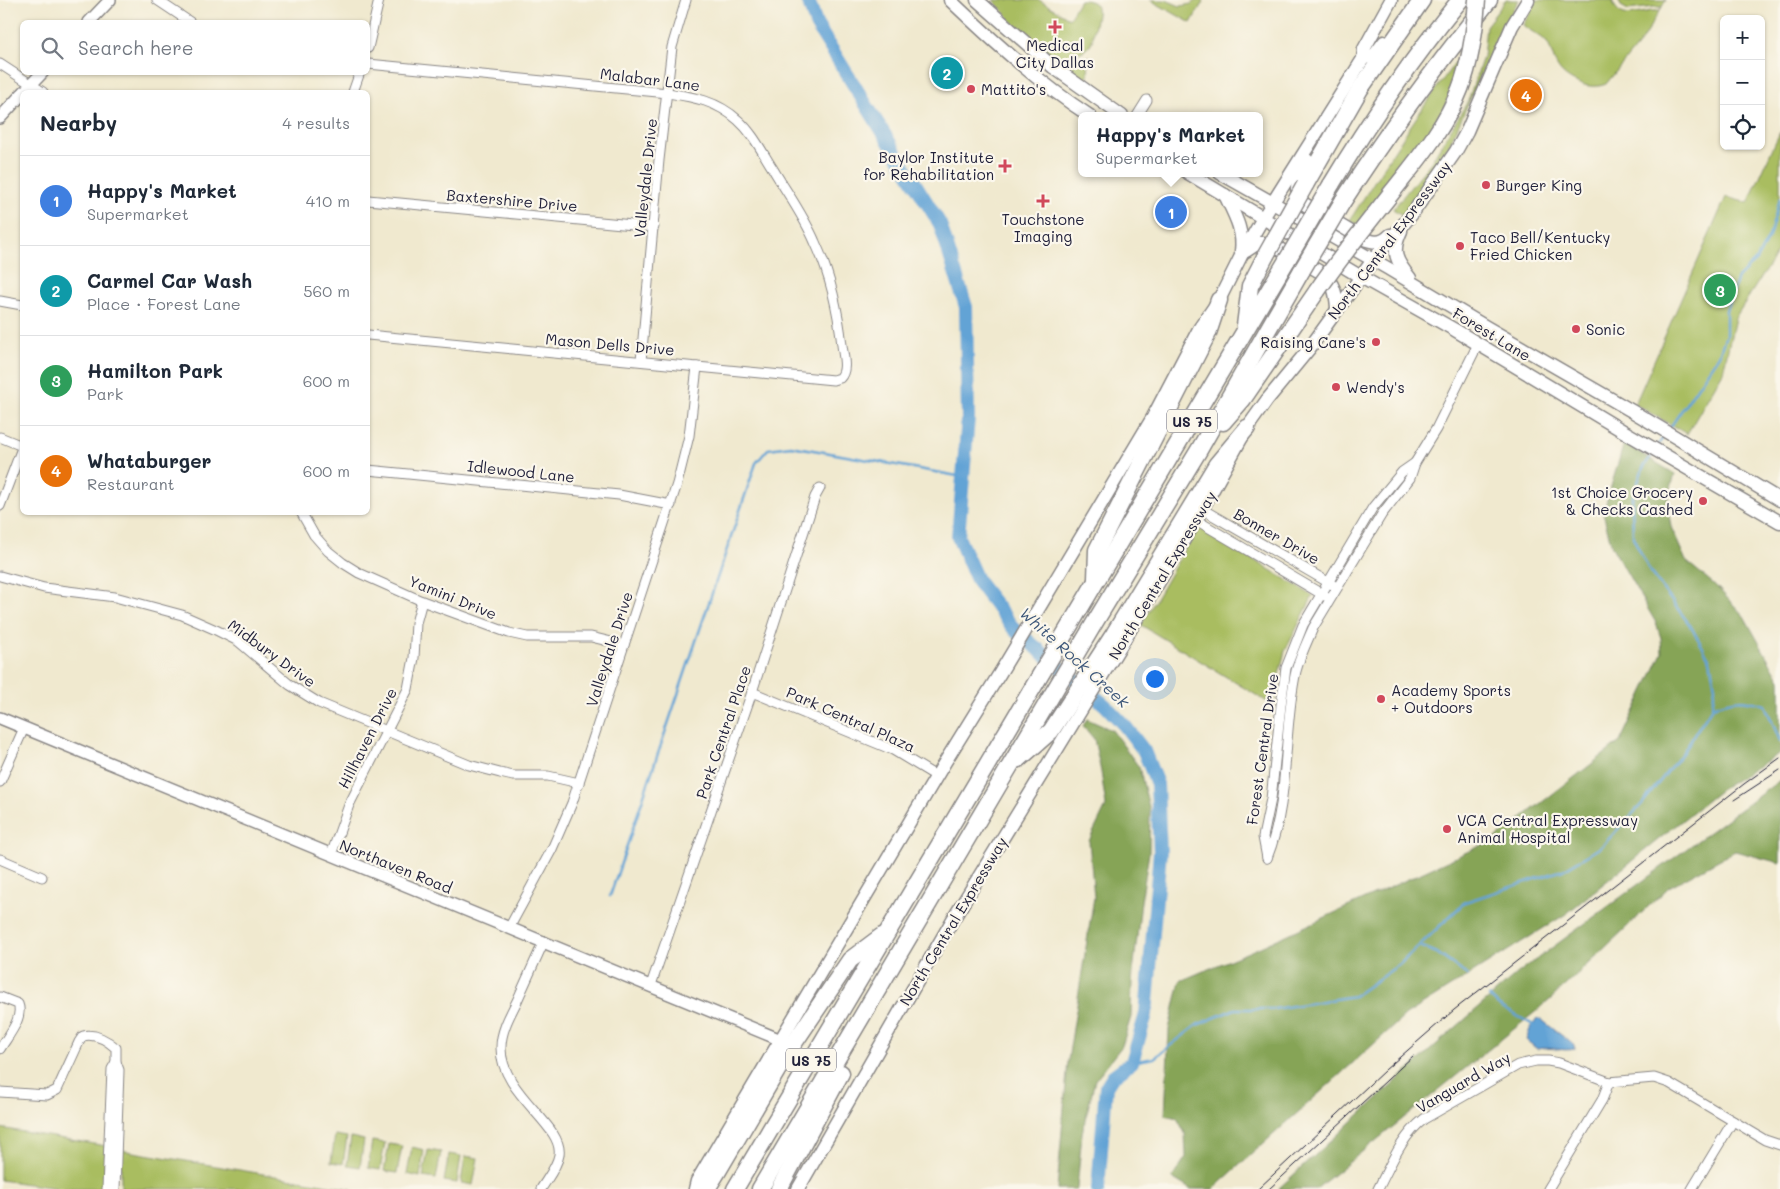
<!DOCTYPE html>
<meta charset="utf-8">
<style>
:root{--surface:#fff;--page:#f6f6f7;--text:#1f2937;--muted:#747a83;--line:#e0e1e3;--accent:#d1495b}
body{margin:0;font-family:Mali,sans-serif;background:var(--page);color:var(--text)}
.controls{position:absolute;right:15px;top:15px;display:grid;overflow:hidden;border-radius:8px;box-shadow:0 1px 4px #0004}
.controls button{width:45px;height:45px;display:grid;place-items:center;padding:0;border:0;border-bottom:1px solid var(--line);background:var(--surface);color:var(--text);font:25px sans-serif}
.you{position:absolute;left:1154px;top:678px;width:18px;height:18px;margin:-12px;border:4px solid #fff;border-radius:50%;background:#1a73e8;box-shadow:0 0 0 8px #1a73e833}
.badge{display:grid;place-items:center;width:32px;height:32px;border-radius:50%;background:var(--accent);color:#fff;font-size:16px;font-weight:700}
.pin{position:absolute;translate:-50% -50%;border:2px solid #fff;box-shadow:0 1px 5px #0006}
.popup{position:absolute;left:1078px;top:112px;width:185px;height:65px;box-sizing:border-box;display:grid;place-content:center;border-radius:8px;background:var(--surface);filter:drop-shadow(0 1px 4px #0005);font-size:16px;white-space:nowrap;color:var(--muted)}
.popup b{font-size:19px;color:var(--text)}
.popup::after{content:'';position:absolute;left:50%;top:100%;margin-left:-10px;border:10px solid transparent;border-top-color:var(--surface)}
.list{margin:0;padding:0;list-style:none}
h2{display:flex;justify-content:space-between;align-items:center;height:65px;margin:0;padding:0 20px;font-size:21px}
h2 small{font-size:16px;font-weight:400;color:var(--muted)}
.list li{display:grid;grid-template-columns:32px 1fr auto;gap:15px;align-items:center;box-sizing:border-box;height:90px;padding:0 20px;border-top:1px solid var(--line)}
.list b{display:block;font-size:19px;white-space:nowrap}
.list p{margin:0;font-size:16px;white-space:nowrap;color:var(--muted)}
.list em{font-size:16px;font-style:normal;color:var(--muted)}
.icon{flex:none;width:28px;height:28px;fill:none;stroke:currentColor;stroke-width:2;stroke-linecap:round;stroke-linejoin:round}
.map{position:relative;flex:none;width:1780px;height:1189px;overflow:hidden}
.search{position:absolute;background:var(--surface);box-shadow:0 1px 4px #0004;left:20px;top:20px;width:350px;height:55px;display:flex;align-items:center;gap:12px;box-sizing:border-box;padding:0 18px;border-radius:8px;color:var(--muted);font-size:19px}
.panel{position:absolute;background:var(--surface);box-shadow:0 1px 4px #0004;left:20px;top:90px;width:350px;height:425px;border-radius:8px}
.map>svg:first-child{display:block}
</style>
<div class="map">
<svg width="1780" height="1189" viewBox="0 0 1780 1189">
<rect width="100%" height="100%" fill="#fbf7ec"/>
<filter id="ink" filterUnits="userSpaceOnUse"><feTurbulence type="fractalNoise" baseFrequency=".02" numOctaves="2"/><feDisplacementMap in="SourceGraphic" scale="10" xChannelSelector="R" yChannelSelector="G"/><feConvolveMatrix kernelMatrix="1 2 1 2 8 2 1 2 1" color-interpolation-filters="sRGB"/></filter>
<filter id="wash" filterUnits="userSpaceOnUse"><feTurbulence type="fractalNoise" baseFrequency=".0096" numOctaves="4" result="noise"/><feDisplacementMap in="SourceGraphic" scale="20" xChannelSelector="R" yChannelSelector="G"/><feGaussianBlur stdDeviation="1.12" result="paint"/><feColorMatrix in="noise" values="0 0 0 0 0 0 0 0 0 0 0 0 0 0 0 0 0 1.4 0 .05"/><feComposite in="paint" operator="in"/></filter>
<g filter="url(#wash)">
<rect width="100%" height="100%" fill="#f0e9cf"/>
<g fill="#a9bd61" stroke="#66704e">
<path d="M993 0H1039L1069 18 1080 0C1104 0 1097 13 1094 30 1093 35 1093 41 1090 45 1084 53 1067 58 1058 60L1016 26Z"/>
<path d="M1150 0H1166L1180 6 1191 4 1198 0H1204L1191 23Z"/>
<path d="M1506 0H1519L1506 22 1450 143 1435 170 1402 215 1393 209 1431 162 1468 101 1483 57 1486 26Z"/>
<path d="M1537 0H1612C1621 26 1641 9 1659 11L1662 7H1654L1628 10 1621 6 1618 0 1630 2 1638 0H1666L1642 40 1606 84C1590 91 1565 81 1557 66 1553 60 1552 51 1548 44 1542 35 1530 32 1523 25Z"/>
<path d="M1467 47 1439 122 1359 226 1350 220C1387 161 1424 103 1467 47Z"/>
<path d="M1089 56 1088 76 1085 79 1066 66Z"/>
<path d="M1780 132V248L1735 318 1723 372 1687 434 1635 404 1726 197 1748 203Z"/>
<path d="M1198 526 1313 596 1285 651 1277 682 1274 706 1141 625Z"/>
<path d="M0 1128 106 1146 104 1189H64L0 1180Z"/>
<path d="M335 1135 347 1137 343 1164 331 1162Z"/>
<path d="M351 1137 364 1140 360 1167 347 1165Z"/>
<path d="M372 1141 385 1143 380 1170 368 1168Z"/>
<path d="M389 1144 402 1146 397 1173 384 1171Z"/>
<path d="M412 1147 424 1150 420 1177 407 1174Z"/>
<path d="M121 1150 352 1189H121Z"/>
<path d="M428 1150 441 1152 436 1179 423 1177Z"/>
<path d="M449 1154 461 1156 457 1183 444 1181Z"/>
<path d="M465 1156 478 1158 473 1185 461 1183Z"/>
</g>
<g fill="#86a457" stroke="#546349">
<path d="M1624 443 1675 474 1667 502 1671 527 1686 561 1715 585 1744 616 1780 680V753L1720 790 1566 914 1406 1015 1213 1189H1190L1172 1178 1186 1157 1185 1133 1177 1118 1165 1115 1169 1029 1180 981 1258 948 1493 840 1620 742 1662 653 1661 638 1656 623 1612 547 1603 513Z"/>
<path d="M1087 719 1112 730 1139 767 1150 811 1149 853 1141 902 1132 982 1131 1017 1122 1046 1095 1080 1082 1133 1077 1189H1057L1068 1060 1094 897 1089 841 1106 806 1101 772 1094 739 1083 726Z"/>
<path d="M1780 780V863L1735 851 1669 887 1550 1000 1316 1189H1278L1438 1043 1519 972Z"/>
</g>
<path fill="#62a3d5" stroke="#426288" d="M1537 1019 1542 1020 1574 1045 1575 1049C1562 1052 1550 1046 1537 1049L1526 1040 1530 1029Z"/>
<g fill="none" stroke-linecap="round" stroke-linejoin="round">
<g stroke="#62a3d5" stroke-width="2.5">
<path d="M1669 429 1719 355 1726 335V310L1738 278 1756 260 1769 237 1780 199"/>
<path d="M1658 445 1665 435"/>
<path d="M1713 707C1733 698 1745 699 1765 705L1780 741"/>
<path d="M610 896 756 463 768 449 791 446 963 477"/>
<path d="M1420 946 1437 953 1467 975"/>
<path d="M1489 996 1498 1005 1535 1026"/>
<path d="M1132 1062 1154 1058 1197 1025 1235 1009H1274L1354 996 1400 964 1465 902 1563 870 1601 847 1642 804 1683 752 1712 707 1715 687 1710 660 1690 625 1650 572 1633 537 1632 499 1643 468 1654 452"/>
</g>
<path stroke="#62a3d5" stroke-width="14" d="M808 0 816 24 940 224 966 307 968 418 958 537 978 582 1014 629 1105 705 1125 726 1144 751 1157 784 1160 852 1146 1014 1132 1062 1113 1076 1106 1087 1098 1189"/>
</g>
</g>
<g filter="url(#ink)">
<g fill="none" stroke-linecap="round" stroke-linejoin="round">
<g stroke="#898685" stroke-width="11">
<g id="minor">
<path d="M157 0 190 22"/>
<path d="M368 48 379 0"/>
<path d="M0 64 43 92"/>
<path d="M368 64 668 93C694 97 717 101 738 120 753 133 762 152 773 169 787 193 804 216 815 242 830 274 838 310 842 345 843 355 848 370 840 378L833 380 368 335"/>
<path d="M353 92 360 72"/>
<path d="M1137 116 1147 100"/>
<path d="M368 200 654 227"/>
<path d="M0 301 22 305"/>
<path d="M641 361 659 160 672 47 686 0"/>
<path d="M0 437 22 446"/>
<path d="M368 470 619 495 671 505"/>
<path d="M0 506 22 448"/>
<path d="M1202 509 1333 585"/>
<path d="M301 512 314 535 328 551 343 563 359 573 422 601 509 633 527 637H591L624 645"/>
<path d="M1196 520 1325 596"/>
<path d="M0 576 44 588 115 597 182 615 216 630 238 641 290 685 319 703 469 765 500 773 513 776H548L579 783"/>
<path d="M752 692 893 750 936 776"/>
<path d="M0 782 24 728"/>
<path d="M331 855 349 805 408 689 414 658 416 623 422 601"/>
<path d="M1267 858C1291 798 1282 733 1296 671 1300 656 1307 642 1313 628L1382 514 1410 478 1415 463 1436 429 1478 344"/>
<path d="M1267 858 1263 837 1271 799 1281 705 1286 668 1303 625 1373 507 1402 472 1415 463"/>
<path d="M0 859 42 877"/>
<path d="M509 928 552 849 572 803 677 484 689 436 697 367"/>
<path d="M651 985 752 692 815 497 820 488"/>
<path d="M0 997 18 1004C24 1018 7 1037 0 1049"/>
<path d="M0 1092 47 1095 57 1090 79 1042 83 1036C95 1033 108 1041 116 1048V1062L119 1070 115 1189"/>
<path d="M107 1189 112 1069 116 1062"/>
<path d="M541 1189C547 1179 557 1167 559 1155 564 1125 500 1094 501 1047 501 1031 510 1015 517 1001 526 981 535 961 544 941"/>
<path d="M1378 1189C1391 1164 1401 1137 1424 1119L1518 1065 1536 1061H1548L1559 1063 1609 1082 1654 1078 1669 1083 1765 1140 1780 1145"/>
<path d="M1548 1189 1602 1100 1609 1082"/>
<path d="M1692 1189 1733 1121"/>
</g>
</g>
<g stroke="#898685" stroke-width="14">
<g id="tertiary">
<path d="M89 22 110 0"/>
<path d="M24 92 43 72"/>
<path d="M0 118 22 94"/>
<path d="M0 718 781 1040"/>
</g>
</g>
<g stroke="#898685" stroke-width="15">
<g id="secondary">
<path d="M950 0C994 42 1039 83 1090 116"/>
<path d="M977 0 1053 67 1122 116"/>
<path d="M1363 59 1364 49 1391 0"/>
<path d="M1307 160C1300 176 1292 185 1301 202L1361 238C1372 242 1381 245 1390 235"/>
<path d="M1188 173 1361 277 1455 330 1623 431 1780 522"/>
<path d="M1220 173 1389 269 1486 327 1637 414 1780 500"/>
<path d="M1225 195C1234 214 1244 230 1241 252"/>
<path d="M1401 231C1391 252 1396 261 1410 278"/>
<path d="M1246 251 1258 243H1269L1322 273C1334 283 1336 293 1337 308"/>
<path d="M695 1189 697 1181 945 762 1000 673 1153 417 1199 329 1219 300 1241 256 1263 218 1363 59 1375 54 1384 42"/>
<path d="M798 1189 952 921 1130 630 1196 520 1247 428 1267 400 1309 349 1373 260 1412 214 1456 151 1467 131 1512 26 1528 0"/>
</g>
</g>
<g stroke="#898685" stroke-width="19">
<g id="motorway">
<path d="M1305 185 1360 89 1422 0"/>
<path d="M1331 185C1370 120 1412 59 1460 0"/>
<path d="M1343 201C1388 131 1437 65 1489 0"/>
<path d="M1245 326 1250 286 1266 255"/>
<path d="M1223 422 1243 399 1317 291"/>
<path d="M1096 579 1097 550 1208 333 1219 300"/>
<path d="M1019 759 1051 731 1114 634 1217 464 1247 428"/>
<path d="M704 1189 708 1187 718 1171 788 1052 850 960 882 936"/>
<path d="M735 1189 1287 260"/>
<path d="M760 1189 1095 622 1199 450 1302 270"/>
<path d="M779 1189 841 1073"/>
</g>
</g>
<use href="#minor" stroke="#fff" stroke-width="9"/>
<use href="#tertiary" stroke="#fff" stroke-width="11"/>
<use href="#secondary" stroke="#fff" stroke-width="12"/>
<use href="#motorway" stroke="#fff" stroke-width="16"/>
<g stroke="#22223b" stroke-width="1">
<path d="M1734 800 1780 770"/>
<path d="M1258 1189 1385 1070 1454 1010 1744 784 1780 758"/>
<path d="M1269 1189 1413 1056"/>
</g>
<g stroke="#898685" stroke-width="19" stroke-linecap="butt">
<g id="motorway-bridge">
<path d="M1266 255 1305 185"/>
<path d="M1287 260 1331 185"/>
<path d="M1302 270 1343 201"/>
<path d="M1317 291C1341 256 1367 224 1393 191 1418 159 1445 128 1460 89 1471 61 1475 30 1477 0"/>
</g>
</g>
<use href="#motorway-bridge" stroke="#fff" stroke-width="16"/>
</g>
</g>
<g fill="#d1495b" stroke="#fbf7ec" stroke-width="2">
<path d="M1052.5 19.5h5v5h5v5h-5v5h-5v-5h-5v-5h5z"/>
<circle cx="971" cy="89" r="5"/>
<path d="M1002.5 158.5h5v5h5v5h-5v5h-5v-5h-5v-5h5z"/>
<circle cx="1486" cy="185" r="5"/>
<path d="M1040.5 193.5h5v5h5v5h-5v5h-5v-5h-5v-5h5z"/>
<circle cx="1460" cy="246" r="5"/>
<circle cx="1576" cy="329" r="5"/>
<circle cx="1376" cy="342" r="5"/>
<circle cx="1336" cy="387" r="5"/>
<circle cx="1703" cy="501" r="5"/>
<circle cx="1381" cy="699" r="5"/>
<circle cx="1447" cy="829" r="5"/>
</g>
<g text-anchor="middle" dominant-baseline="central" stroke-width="4.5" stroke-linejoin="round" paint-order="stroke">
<g fill="#fbf7ec" stroke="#636270" stroke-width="1">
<rect x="1167" y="409.5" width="50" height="23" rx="4"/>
<rect x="786" y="1048.5" width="50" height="23" rx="4"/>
</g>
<g font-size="14" font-weight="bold" fill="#22223b">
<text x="1192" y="421">US 75</text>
<text x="811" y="1060">US 75</text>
</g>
<g font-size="15" fill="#22223b" stroke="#fbf7ec" text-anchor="start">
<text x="1055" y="45" text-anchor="middle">Medical<tspan x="1055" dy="17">City Dallas</tspan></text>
<text x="981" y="89">Mattito's</text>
<text x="994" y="157" text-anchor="end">Baylor Institute<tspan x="994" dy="17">for Rehabilitation</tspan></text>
<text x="1496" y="185">Burger King</text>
<text x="1043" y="219" text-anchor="middle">Touchstone<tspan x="1043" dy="17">Imaging</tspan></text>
<text x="1470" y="237">Taco Bell/Kentucky<tspan x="1470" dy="17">Fried Chicken</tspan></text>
<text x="1586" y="329">Sonic</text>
<text x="1366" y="342" text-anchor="end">Raising Cane's</text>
<text x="1346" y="387">Wendy's</text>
<text x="1693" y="492" text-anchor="end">1st Choice Grocery<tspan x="1693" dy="17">&amp; Checks Cashed</tspan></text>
<text x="1391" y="690">Academy Sports<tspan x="1391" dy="17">+ Outdoors</tspan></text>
<text x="1457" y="820">VCA Central Expressway<tspan x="1457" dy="17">Animal Hospital</tspan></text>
</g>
<g font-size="15" fill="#22223b" stroke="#fbf7ec">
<text transform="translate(650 79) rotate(7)">Malabar Lane</text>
<text transform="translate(645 178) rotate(-84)">Valleydale Drive</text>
<text transform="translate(512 200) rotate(5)">Baxtershire Drive</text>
<text transform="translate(1389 240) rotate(-53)">North Central Expressway</text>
<text transform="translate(1492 334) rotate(31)">Forest Lane</text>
<text transform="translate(610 344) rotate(5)">Mason Dells Drive</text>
<text transform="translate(521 471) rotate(6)">Idlewood Lane</text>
<text transform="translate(1277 536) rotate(30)">Bonner Drive</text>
<text transform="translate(1162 575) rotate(-59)">North Central Expressway</text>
<text transform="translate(453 597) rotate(22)">Yamini Drive</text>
<text transform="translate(609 649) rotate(-72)">Valleydale Drive</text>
<text transform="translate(272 653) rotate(36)">Midbury Drive</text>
<text transform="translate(851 719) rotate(24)">Park Central Plaza</text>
<text transform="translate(723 732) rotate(-71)">Park Central Place</text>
<text transform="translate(367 738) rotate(-63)">Hillhaven Drive</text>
<text transform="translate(1262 749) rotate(-82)">Forest Central Drive</text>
<text transform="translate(396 866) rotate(22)">Northaven Road</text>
<text transform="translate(953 921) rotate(-59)">North Central Expressway</text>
<text transform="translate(1463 1082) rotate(-30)">Vanguard Way</text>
</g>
<g font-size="16" font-style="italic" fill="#3c5679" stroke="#fbf7ec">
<text transform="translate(1075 657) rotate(42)">White Rock Creek</text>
</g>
</g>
</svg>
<div class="controls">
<button>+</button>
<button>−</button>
<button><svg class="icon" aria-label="locate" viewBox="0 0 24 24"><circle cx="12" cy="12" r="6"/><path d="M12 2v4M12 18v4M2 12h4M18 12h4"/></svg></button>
</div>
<div class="you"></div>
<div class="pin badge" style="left:1171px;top:212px;background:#3f7fe0">1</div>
<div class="popup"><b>Happy's Market</b>Supermarket</div>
<div class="pin badge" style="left:947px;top:73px;background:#0f9aa8">2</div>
<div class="pin badge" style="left:1720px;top:290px;background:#2e9e5b">3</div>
<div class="pin badge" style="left:1526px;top:95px;background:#e8710a">4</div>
<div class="search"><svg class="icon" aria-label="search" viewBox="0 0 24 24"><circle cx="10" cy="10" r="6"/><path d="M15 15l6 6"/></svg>Search here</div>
<section class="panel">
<h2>Nearby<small>4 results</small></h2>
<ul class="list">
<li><span class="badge" style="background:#3f7fe0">1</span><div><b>Happy's Market</b><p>Supermarket</p></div><em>410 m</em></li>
<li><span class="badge" style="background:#0f9aa8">2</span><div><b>Carmel Car Wash</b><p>Place · Forest Lane</p></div><em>560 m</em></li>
<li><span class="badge" style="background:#2e9e5b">3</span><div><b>Hamilton Park</b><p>Park</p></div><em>600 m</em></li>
<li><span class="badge" style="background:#e8710a">4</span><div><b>Whataburger</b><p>Restaurant</p></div><em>600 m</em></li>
</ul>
</section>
</div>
